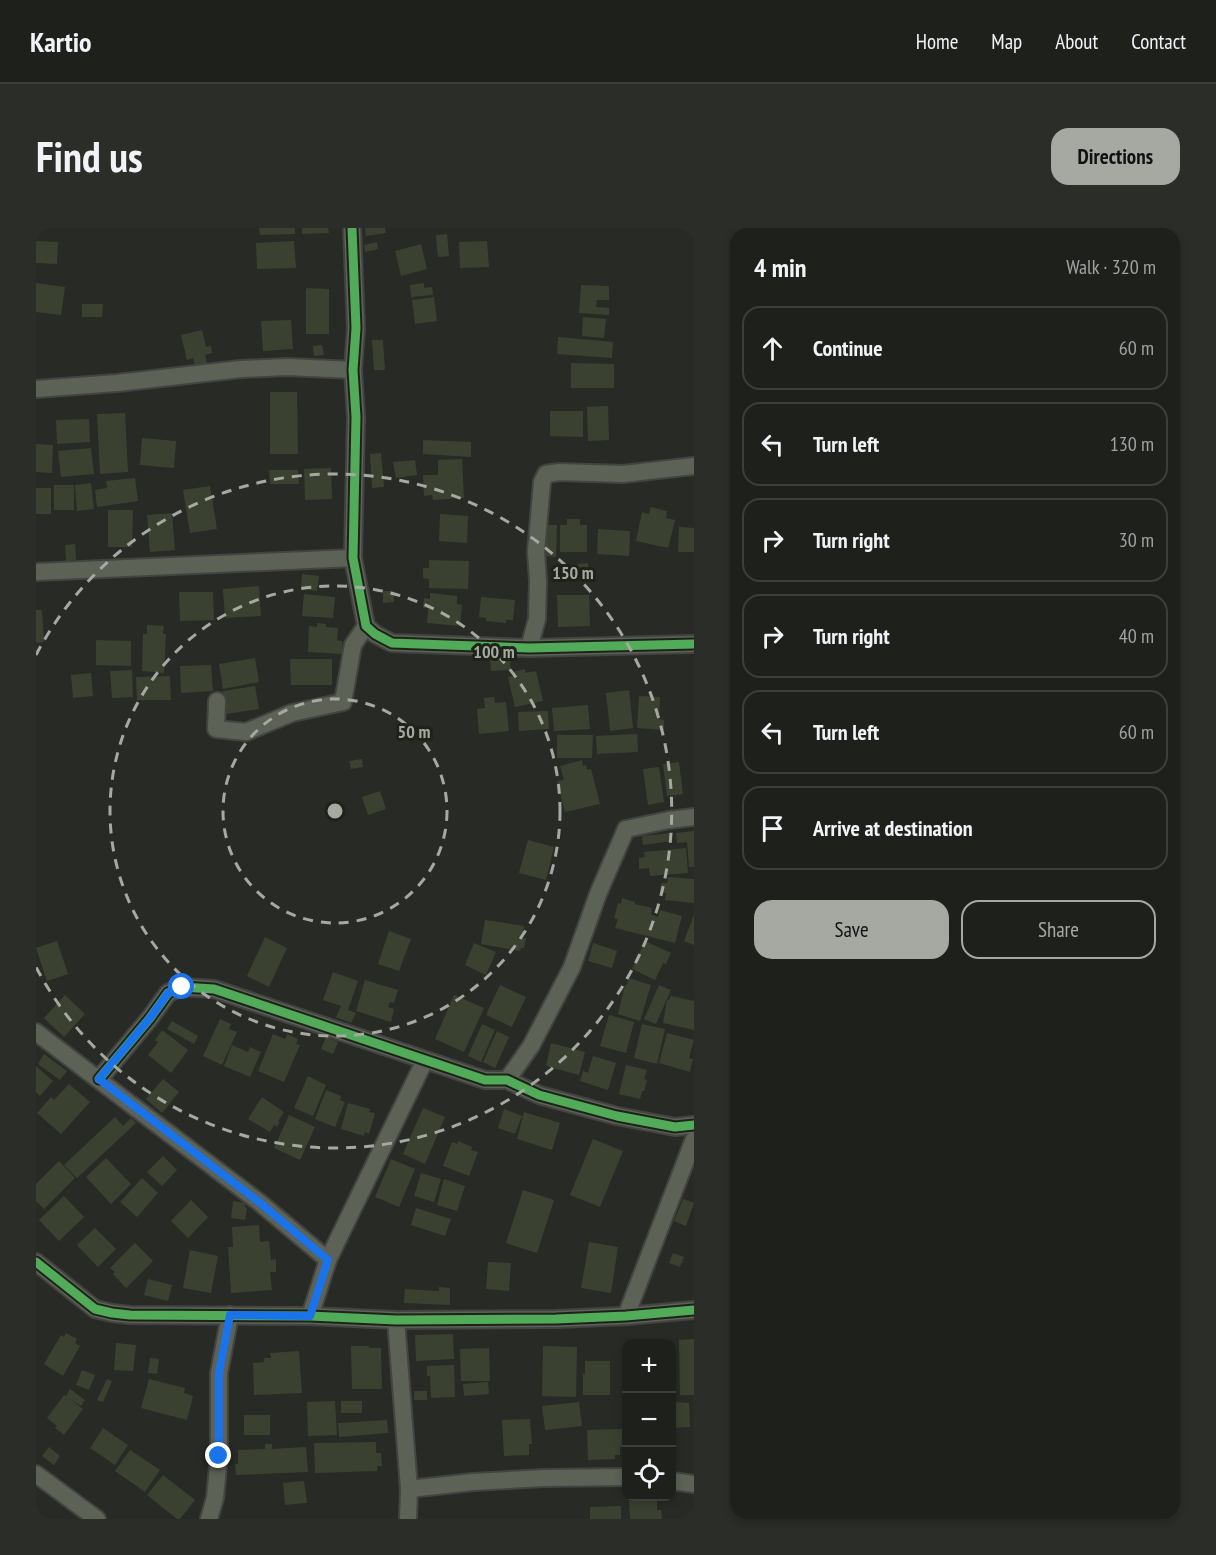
<!DOCTYPE html>
<meta charset="utf-8">
<style>
:root{--surface:#1e201c;--page:#2b2d29;--text:#f1f3f6;--muted:#a1a3a3;--line:#3c3e3b;--accent:#a5a9a2}
body{margin:0;font-family:"PT Sans Narrow",sans-serif;background:var(--page);color:var(--text)}
.controls{position:absolute;right:18px;bottom:18px;display:grid;overflow:hidden;border-radius:12px;box-shadow:0 3px 9px #0003}
.controls button{width:54px;height:54px;display:grid;place-items:center;padding:0;border:0;border-bottom:2px solid var(--line);background:var(--surface);color:var(--text);font:30px sans-serif}
.stop{position:absolute;width:18px;height:18px;margin:-14px;border:4px solid #1a73e8;border-radius:50%;background:#fff}
.stop.end{background:#1a73e8;border-color:#fff;box-shadow:0 2px 6px #0008}
.list{margin:0;padding:0;list-style:none}
h2{display:flex;justify-content:space-between;align-items:center;height:78px;margin:0;padding:0 24px;font-size:26px}
h2 small{font-size:20px;font-weight:400;color:var(--muted)}
.list li{display:grid;grid-template-columns:39px 1fr auto;gap:18px;align-items:center;box-sizing:border-box;height:84px;margin:0 12px 12px;padding:0 12px;border:2px solid var(--line);border-radius:18px}
.list b{display:block;font-size:22px;white-space:nowrap}
.list em{font-size:20px;font-style:normal;color:var(--muted)}
.actions{display:flex;gap:12px;padding:18px 24px}
.actions a{flex:1;padding:14px 0;border:2px solid var(--accent);border-radius:18px;text-align:center;font-size:21px;color:var(--accent)}
.actions .main{background:var(--accent);color:#111}
.icon{flex:none;width:33px;height:33px;fill:none;stroke:currentColor;stroke-width:2;stroke-linecap:round;stroke-linejoin:round}
.map{position:relative;flex:none;width:658px;height:1291px;overflow:hidden;border-radius:18px}
header{display:flex;align-items:center;gap:36px;box-sizing:border-box;height:84px;padding:0 30px;background:var(--surface);border-bottom:2px solid var(--line)}
header strong{font-size:28px}
nav{display:flex;gap:33px;margin-inline-start:auto;font-size:21px}
.intro{display:flex;align-items:center;justify-content:space-between;box-sizing:border-box;height:144px;padding:0 36px}
h1{margin:0;font-size:42px}
.button{padding:15px 27px;border-radius:18px;background:var(--accent);color:#111;font-size:21px;font-weight:700}
main{display:flex;gap:36px;padding:0 36px}
aside{flex:1;background:var(--surface);border-radius:18px;box-shadow:0 3px 9px #0003}
.map>svg:first-child{display:block}
</style>
<header>
<strong>Kartio</strong>
<nav><a>Home</a><a>Map</a><a>About</a><a>Contact</a></nav>
</header>
<div class="intro"><h1>Find us</h1><a class="button">Directions</a></div>
<main>
<div class="map">
<svg width="658" height="1291" viewBox="0 0 658 1291">
<rect width="100%" height="100%" fill="#282a25"/>
<g fill="#3b4131">
<path d="M223 0H259V6L224 7Z"/>
<path d="M266 0H292L293 5 266 6Z"/>
<path d="M329 0H349L350 5 330 8Z"/>
<path d="M411 6 413 28 402 29 400 7Z"/>
<path d="M0 13 22 14 21 36 0 35Z"/>
<path d="M258 13 260 40 221 41 220 15Z"/>
<path d="M451 13 453 39 424 40 423 14Z"/>
<path d="M341 14 342 21 329 24 328 17Z"/>
<path d="M385 16 391 41 365 48 359 23Z"/>
<path d="M0 55 29 59 25 87 0 84Z"/>
<path d="M388 55V60L396 59 397 67 375 69 374 57Z"/>
<path d="M545 57 573 58V72H561L560 79 573 80V87L543 85Z"/>
<path d="M270 60 293 61V106H270Z"/>
<path d="M398 69 401 93 379 96 376 72Z"/>
<path d="M46 76H67L66 89H46Z"/>
<path d="M547 89 570 91 568 110 546 108Z"/>
<path d="M255 92 257 121 227 123 225 93Z"/>
<path d="M166 102 170 119 175 118 176 125 169 127 171 135 159 138 157 130 151 132 145 107Z"/>
<path d="M522 109 577 114 576 130 521 126Z"/>
<path d="M336 112H347L349 142H338Z"/>
<path d="M286 117 288 127 278 128 277 118Z"/>
<path d="M535 135 578 136V160H535Z"/>
<path d="M234 164H261L262 226H234Z"/>
<path d="M572 178 573 212 552 213 551 179Z"/>
<path d="M514 183H547V209L514 208Z"/>
<path d="M89 185 92 244 64 246 61 186Z"/>
<path d="M53 191 54 214 21 216 20 192Z"/>
<path d="M106 210 140 213 138 240 104 237Z"/>
<path d="M387 212 435 214V229L387 226Z"/>
<path d="M0 216 17 217 16 245 0 244Z"/>
<path d="M55 220 58 246 25 249 22 223Z"/>
<path d="M345 225 348 259 336 260 334 226Z"/>
<path d="M426 231 428 270 397 272 396 267 388 268 387 247H402V232Z"/>
<path d="M379 232 381 247 360 250 357 234Z"/>
<path d="M295 240 296 271 269 272 268 241Z"/>
<path d="M233 242H262L263 256H234Z"/>
<path d="M99 250 102 273 61 279 59 262 71 260 70 253Z"/>
<path d="M55 255 58 281 41 283 39 257Z"/>
<rect x="18" y="257" width="20" height="25"/>
<path d="M174 258 181 301 154 305 147 262Z"/>
<rect x="0" y="260" width="15" height="26"/>
<path d="M615 279 631 283 630 290 639 292 632 320 600 313 606 284 613 286Z"/>
<path d="M72 282H97L96 319H72Z"/>
<path d="M136 285 139 322 114 324 111 287Z"/>
<path d="M404 286 432 288 431 315 403 313Z"/>
<path d="M531 291H544V297H551V324H524V297H531Z"/>
<path d="M510 297H521L520 329 509 328Z"/>
<path d="M643 299 658 300V324H642Z"/>
<path d="M562 301 594 303 593 328 561 326Z"/>
<path d="M39 316 40 332 30 333 29 317Z"/>
<path d="M393 332 433 333 432 361 393 360V351L387 350V340H393Z"/>
<path d="M552 335 553 346 533 348 532 337Z"/>
<path d="M266 346 283 348 281 363 265 361Z"/>
<path d="M223 358 225 388 189 390 187 361Z"/>
<path d="M347 363H358V374L347 375Z"/>
<path d="M143 364H177L178 392 144 393Z"/>
<path d="M394 365 421 368V376L426 377 424 398 391 395 392 380H387L388 370 394 371Z"/>
<path d="M268 366 299 369 297 390 266 388Z"/>
<path d="M521 367H553L554 398 522 399Z"/>
<path d="M445 369 479 372 477 392H470V395L450 393V390L443 389Z"/>
<path d="M0 382H6L8 414 0 415Z"/>
<path d="M281 395 290 396V399L302 400 301 412 306 413V426L272 424 273 398 281 399Z"/>
<path d="M111 397 128 398 127 406H130L128 445 106 443 107 406H111Z"/>
<path d="M60 412 95 413V438L60 437Z"/>
<path d="M219 430 223 454 187 461 183 436Z"/>
<path d="M474 430 475 442 455 443 454 431Z"/>
<path d="M254 431H296V457H255Z"/>
<path d="M175 437 177 463 145 465 144 438Z"/>
<path d="M489 441V445L500 443 507 473 479 479 472 449 478 448 477 444Z"/>
<path d="M96 442 97 469 76 470 74 443Z"/>
<path d="M55 445 57 468 37 470 35 447Z"/>
<path d="M134 448 135 472H101L100 449Z"/>
<path d="M219 458 223 481 190 486 187 463Z"/>
<path d="M593 462 597 500 574 503 570 465Z"/>
<path d="M603 468 624 469 623 491 628 492V502L601 500Z"/>
<path d="M458 469 459 475 470 474 473 503 443 506 441 481 449 480 448 470Z"/>
<path d="M552 477 554 501 518 503 516 480Z"/>
<path d="M512 483 513 501 483 503 482 484Z"/>
<path d="M601 506 602 524 561 526 560 508Z"/>
<path d="M521 507H557L556 530H521Z"/>
<path d="M326 531 327 539 315 541 313 533Z"/>
<path d="M546 532 547 538 550 537 551 542 555 541 564 576 529 584 521 553 528 552 524 538Z"/>
<path d="M643 534 647 566 631 568 627 536Z"/>
<path d="M623 539 628 574 612 577 607 541Z"/>
<path d="M344 563 350 581 332 587 326 569Z"/>
<path d="M658 603V639H653L651 614 641 615 640 605Z"/>
<path d="M635 605 636 613 607 617 606 608Z"/>
<path d="M492 612 518 619 510 652 483 645Z"/>
<path d="M650 620 652 645 614 648 613 640 603 641V630L609 629 608 624Z"/>
<path d="M632 649 658 651V675L629 672 630 665 624 664 625 655H631Z"/>
<path d="M586 670 599 674V676L616 680 615 687 622 689 624 682 646 688 639 715 579 700 582 691 578 690 582 675 585 676Z"/>
<path d="M658 687V717L648 713Z"/>
<path d="M449 692 488 698 486 710H490L488 720H485L484 723 445 716Z"/>
<path d="M353 703 375 711 363 743 342 736Z"/>
<path d="M229 709 251 720 233 759 211 748Z"/>
<path d="M21 713 32 746 11 753 0 720Z"/>
<path d="M609 713 635 725 630 736 627 735 619 752 596 741Z"/>
<path d="M438 715 460 724 450 747 429 737Z"/>
<path d="M557 715 581 723 576 740 552 733Z"/>
<path d="M297 744 322 753 312 782 320 785 315 795 300 789 305 778 287 772Z"/>
<path d="M593 750 615 757 604 793 582 786 589 757H591Z"/>
<path d="M329 752 362 762 358 775 354 774 352 779 358 781 355 794 320 783Z"/>
<path d="M464 757 490 769 476 799 450 787Z"/>
<path d="M623 757 635 762 620 796 608 791Z"/>
<path d="M29 767 49 786 28 809 8 790Z"/>
<path d="M418 767 448 780 428 824 399 811Z"/>
<path d="M635 768 658 773V802L627 795 631 772H633Z"/>
<path d="M573 787 598 794 590 825 564 818Z"/>
<path d="M184 791 195 796 193 801 201 804 186 837 167 828Z"/>
<path d="M136 793 162 808 158 816 131 801Z"/>
<path d="M446 796 459 802 445 834 432 828Z"/>
<path d="M606 796 629 801 621 836 598 830Z"/>
<path d="M126 802 152 822 135 845 112 827 122 814 119 812Z"/>
<path d="M461 803 473 809 459 840 447 834Z"/>
<path d="M631 805 658 812 653 830 657 831 654 844 623 835Z"/>
<path d="M237 806 249 811 251 806 262 811 260 816 264 817 248 854 222 843Z"/>
<path d="M290 809 302 814 297 826 285 821Z"/>
<path d="M515 815 549 824 543 847 510 838Z"/>
<path d="M196 817 212 824 214 819 225 824 214 849 188 838Z"/>
<path d="M8 826 31 843 24 852 2 836Z"/>
<path d="M557 828 580 835 572 862 544 853 547 843 552 845Z"/>
<path d="M590 837 611 842 608 851 611 852 608 863H606L604 871 583 866Z"/>
<path d="M0 838 17 853 4 868 0 864Z"/>
<path d="M272 848 290 857 277 888 258 880Z"/>
<path d="M127 851 143 864 126 885 110 871Z"/>
<path d="M33 856 54 874 25 906 1 885 15 869 18 872Z"/>
<path d="M290 862 305 868 304 872 309 874 299 899 279 891Z"/>
<path d="M226 869 248 884 242 893 244 894 241 899 238 897 234 904 212 891Z"/>
<path d="M312 875 334 881 333 884 339 885 333 906 329 904 328 908 305 901Z"/>
<path d="M387 880 409 889 389 936 367 926Z"/>
<path d="M468 881 486 888 479 906 462 900Z"/>
<path d="M488 884 524 895 516 922 481 911Z"/>
<path d="M253 887 279 899 264 932 238 920Z"/>
<path d="M79 889 87 898 95 890 100 895 41 950 28 937Z"/>
<path d="M557 911 587 923 564 979 534 967Z"/>
<path d="M422 913 436 919 435 922 442 924 433 948 407 938 416 914 421 916Z"/>
<path d="M127 928 141 942 126 958 111 944Z"/>
<path d="M70 930 95 956 75 976 50 949Z"/>
<path d="M355 931 379 941 363 979 339 969Z"/>
<path d="M23 933 39 950 8 981 0 973V956Z"/>
<path d="M385 945 405 951 398 974 378 968Z"/>
<path d="M106 950 122 965 101 989 84 974Z"/>
<path d="M408 951 429 958 421 983 401 977Z"/>
<path d="M487 962 518 972 501 1025 470 1015Z"/>
<path d="M28 968 48 989 23 1013 3 992Z"/>
<path d="M647 971 658 975 650 998 638 993Z"/>
<path d="M155 972 172 989 152 1010 135 993Z"/>
<path d="M197 973 209 975V979L211 980 209 992 195 990Z"/>
<path d="M380 980 415 991 409 1008 375 997Z"/>
<path d="M223 997 224 1014 233 1013 235 1032 240 1031V1044H234L236 1062 195 1065 192 1019H197L196 999Z"/>
<path d="M59 1000 80 1021 62 1039 41 1017Z"/>
<path d="M553 1014 582 1019 575 1065 545 1060Z"/>
<path d="M99 1015 117 1033 90 1060 77 1046 79 1044 74 1040Z"/>
<path d="M154 1022 182 1028 175 1065 147 1060Z"/>
<path d="M637 1025 648 1029 644 1039 633 1035Z"/>
<path d="M452 1034 475 1035 473 1063 450 1061Z"/>
<path d="M112 1051 136 1057 132 1073 108 1067Z"/>
<path d="M403 1059 414 1060V1077L368 1075 369 1061 403 1063Z"/>
<path d="M30 1105 41 1111 39 1115 44 1118 27 1148 8 1136 25 1107 28 1109Z"/>
<path d="M417 1106 418 1131 380 1133 379 1107Z"/>
<path d="M658 1111V1167H644L643 1112Z"/>
<path d="M80 1115 100 1117 97 1143 78 1142Z"/>
<path d="M315 1118H333V1120H345L346 1161H316Z"/>
<path d="M507 1118 541 1119 540 1169 506 1168Z"/>
<path d="M453 1120 454 1153H425L424 1121Z"/>
<path d="M263 1123 266 1165 218 1167 217 1135 228 1134V1130H235L234 1125Z"/>
<path d="M114 1130 123 1131 121 1146 112 1145Z"/>
<path d="M549 1133H574V1167H547V1146H549Z"/>
<path d="M418 1137 419 1169 395 1170 394 1148H391V1138Z"/>
<path d="M46 1142 59 1147 53 1162 40 1157Z"/>
<path d="M71 1151 76 1153 67 1174 61 1172Z"/>
<path d="M113 1151 149 1160 148 1165 157 1168 151 1192 105 1180Z"/>
<path d="M452 1154 453 1166 428 1168 427 1156Z"/>
<path d="M34 1161 49 1172 45 1178 34 1171 47 1181 28 1207 19 1200 21 1198 11 1190 28 1167 30 1168Z"/>
<rect x="378" y="1163" width="13" height="9"/>
<path d="M299 1173 301 1207 272 1208 271 1174Z"/>
<rect x="305" y="1173" width="21" height="12"/>
<path d="M543 1174 546 1198 509 1202 506 1178Z"/>
<path d="M638 1174 653 1175 654 1199 636 1200V1176H638Z"/>
<rect x="208" y="1187" width="26" height="20"/>
<path d="M494 1191 496 1216H493V1227L468 1228 466 1192Z"/>
<path d="M351 1192 352 1205 303 1209 302 1195Z"/>
<path d="M67 1200 92 1217 79 1237 54 1220Z"/>
<path d="M587 1201V1219H584V1227H579V1231L552 1232 551 1202Z"/>
<path d="M340 1214V1225H345L346 1238H341V1243L279 1245 278 1215Z"/>
<path d="M229 1216H236V1221L270 1219 272 1244 200 1247 199 1236H202V1222L229 1221Z"/>
<path d="M13 1219 24 1228 18 1237 6 1228Z"/>
<path d="M94 1222 124 1242 109 1264 79 1243Z"/>
<path d="M127 1247 159 1272 144 1291H141L111 1267Z"/>
<path d="M268 1253 271 1275 249 1277 247 1255Z"/>
<path d="M621 1272V1282H625L626 1291H594L593 1273Z"/>
<path d="M585 1278V1291H554V1279Z"/>
</g>
<g fill="none" stroke-linecap="round" stroke-linejoin="round">
<g stroke="#434441" stroke-width="20">
<g id="street">
<path d="M316 0 320 100 317 142 320 189 317 330 330 398 339 406 356 415 493 420 658 416"/>
<path d="M0 161 81 155 205 141 251 139 317 142"/>
<path d="M0 344 317 330"/>
<path d="M493 420 501 391 502 353 500 324 506 254 510 246 523 244 587 246 658 238"/>
<path d="M181 473 180 501 210 504 256 485 307 474 317 417 330 398"/>
<path d="M0 804 223 974 292 1032"/>
<path d="M63 851 114 790 132 765 146 759 178 761 449 852H471L503 867 581 888 639 899 658 897"/>
<path d="M471 852 495 818 536 739 562 666 590 601 633 592 658 589"/>
<path d="M0 1034 59 1081 76 1085 94 1087 274 1088 360 1092 520 1091 590 1088 658 1082"/>
<path d="M274 1088 292 1032 389 832"/>
<path d="M590 1088 658 911"/>
<path d="M360 1092 373 1261 372 1291"/>
<path d="M0 1246 61 1291"/>
<path d="M636 1253 658 1256"/>
<path d="M373 1261 437 1254 508 1250 590 1249"/>
<path d="M173 1291 179 1270 183 1228V1145L194 1087"/>
</g>
</g>
<use href="#street" stroke="#5d6257" stroke-width="16"/>
<g stroke="#1e2319" stroke-width="13">
<g id="cycleway">
<path d="M316 0 320 100 317 142 320 189 317 330 330 398 339 406 356 415 493 420 658 416"/>
<path d="M63 851 114 790 132 765 146 759 178 761 449 852H471L503 867 581 888 639 899 658 897"/>
<path d="M0 1034 59 1081 76 1085 94 1087 274 1088 360 1092 520 1091 590 1088 658 1082"/>
</g>
</g>
<use href="#cycleway" stroke="#51ab58" stroke-width="9"/>
</g>
<g fill="none" stroke-linecap="round" stroke-linejoin="round">
<path stroke="#1a73e8" stroke-width="8" d="M146 759 132 765 114 790 63 851 223 974 292 1032 274 1088 194 1087 183 1145V1228"/>
</g>
<g fill="none" stroke="#a5a9a2" stroke-width="3" stroke-dasharray="10 8">
<circle cx="299" cy="583" r="112"/>
<circle cx="299" cy="583" r="225"/>
<path d="M0 427A337 337 0 1 1 0 739"/>
</g>
<circle cx="299" cy="583" r="9" fill="#a5a9a2" stroke="#1e2319" stroke-width="3"/>
<g font-size="18" text-anchor="middle" font-weight="bold" fill="#a5a9a2" stroke="#1e2319" stroke-width="6" stroke-linejoin="round" paint-order="stroke">
<text x="537" y="351">150 m</text>
<text x="458" y="430">100 m</text>
<text x="378" y="510">50 m</text>
</g>
</svg>
<div class="controls">
<button>+</button>
<button>−</button>
<button><svg class="icon" aria-label="locate" viewBox="0 0 24 24"><circle cx="12" cy="12" r="6"/><path d="M12 2v4M12 18v4M2 12h4M18 12h4"/></svg></button>
</div>
<div class="stop" style="left:146px;top:759px"></div>
<div class="stop end" style="left:183px;top:1228px"></div>
</div>
<aside>
<h2>4 min<small>Walk · 320 m</small></h2>
<ul class="list">
<li><svg class="icon" aria-label="ahead" viewBox="0 0 24 24"><path d="M12 20V5M6 11l6-6 6 6"/></svg><div><b>Continue</b></div><em>60 m</em></li>
<li><svg class="icon" aria-label="left" viewBox="0 0 24 24"><path d="M17 20v-9H6M10 6l-5 5 5 5"/></svg><div><b>Turn left</b></div><em>130 m</em></li>
<li><svg class="icon" aria-label="right" viewBox="0 0 24 24"><path d="M7 20v-9h11M14 6l5 5-5 5"/></svg><div><b>Turn right</b></div><em>30 m</em></li>
<li><svg class="icon" aria-label="right" viewBox="0 0 24 24"><path d="M7 20v-9h11M14 6l5 5-5 5"/></svg><div><b>Turn right</b></div><em>40 m</em></li>
<li><svg class="icon" aria-label="left" viewBox="0 0 24 24"><path d="M17 20v-9H6M10 6l-5 5 5 5"/></svg><div><b>Turn left</b></div><em>60 m</em></li>
<li><svg class="icon" aria-label="arrive" viewBox="0 0 24 24"><path d="M6 21V4h12l-3 4 3 4H6"/></svg><div><b>Arrive at destination</b></div></li>
</ul>
<div class="actions"><a class="main">Save</a><a>Share</a></div>
</aside>
</main>
